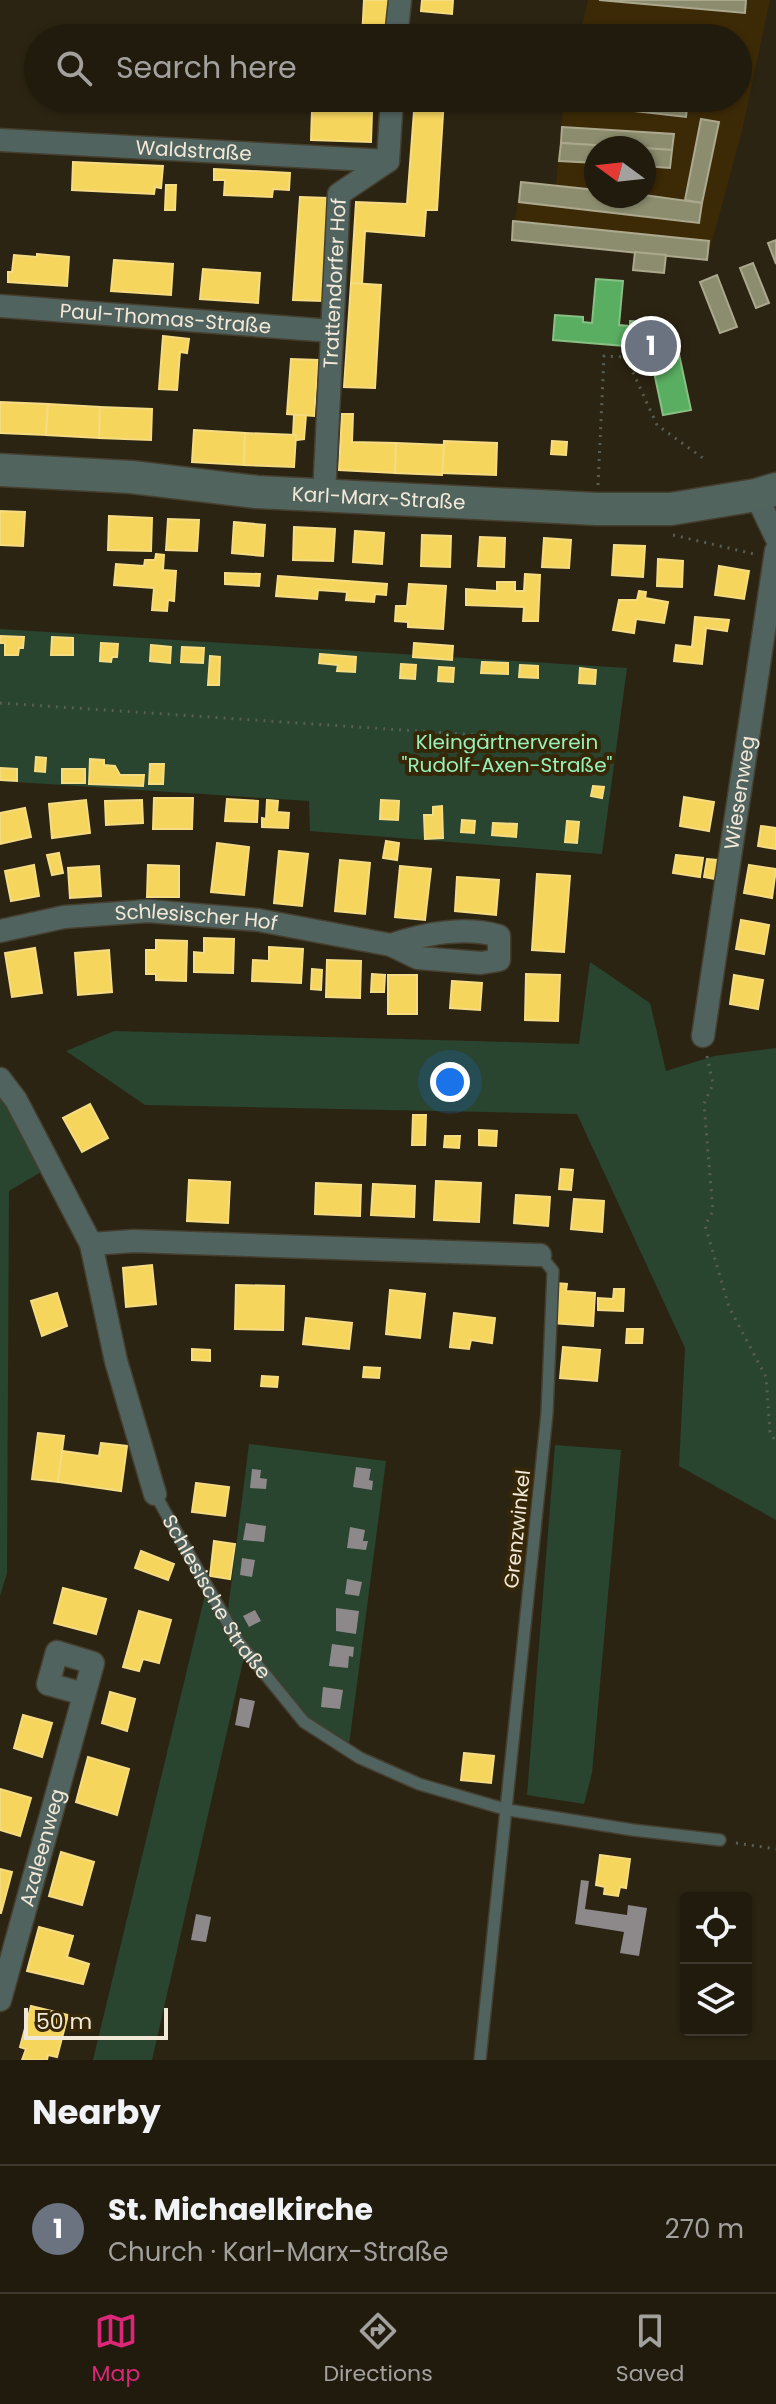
<!DOCTYPE html>
<meta charset="utf-8">
<style>
:root{--surface:#211b0e;--page:#2d281c;--text:#f1f3f6;--muted:#a2a19e;--line:#3e392e;--accent:#db2777}
body{margin:0;font-family:Poppins,sans-serif;background:var(--page);color:var(--text)}
.controls{position:absolute;right:24px;bottom:24px;display:grid;overflow:hidden;border-radius:8px;box-shadow:0 2px 6px #0004}
.controls button{width:72px;height:72px;display:grid;place-items:center;padding:0;border:0;border-bottom:2px solid var(--line);background:var(--surface);color:var(--text);font:40px sans-serif}
.compass{position:absolute;left:584px;top:136px;width:72px;height:72px;border-radius:50%;background:var(--surface);box-shadow:0 2px 6px #0004;rotate:285deg}
.scale{position:absolute;left:24px;bottom:20px;width:144px;box-sizing:border-box;padding-left:8px;border:4px solid #f2e8d7;border-top:0;font-size:22px;line-height:28px;white-space:nowrap;color:#f2e8d7;-webkit-text-stroke:6px #362708;paint-order:stroke}
.you{position:absolute;left:450px;top:1082px;width:28px;height:28px;margin:-20px;border:6px solid #fff;border-radius:50%;background:#1a73e8;box-shadow:0 0 0 12px #1a73e833}
.badge{display:grid;place-items:center;width:52px;height:52px;border-radius:50%;background:var(--accent);color:#fff;font-size:26px;font-weight:700}
.pin{position:absolute;translate:-50% -50%;border:4px solid #fff;box-shadow:0 2px 8px #0006}
.list{margin:0;padding:0;list-style:none}
h2{display:flex;justify-content:space-between;align-items:center;height:104px;margin:0;padding:0 32px;font-size:34px}
h2 small{font-size:26px;font-weight:400;color:var(--muted)}
.list li{display:grid;grid-template-columns:52px 1fr auto;gap:24px;align-items:center;box-sizing:border-box;height:128px;padding:0 32px;border-top:2px solid var(--line)}
.list b{display:block;font-size:30px;white-space:nowrap}
.list p{margin:0;font-size:26px;white-space:nowrap;color:var(--muted)}
.list em{font-size:26px;font-style:normal;color:var(--muted)}
.icon{flex:none;width:44px;height:44px;fill:none;stroke:currentColor;stroke-width:2;stroke-linecap:round;stroke-linejoin:round}
.map{position:relative;flex:none;width:776px;height:2060px;overflow:hidden}
.search{position:absolute;background:var(--surface);box-shadow:0 2px 6px #0004;left:24px;right:24px;top:24px;height:88px;display:flex;align-items:center;gap:20px;box-sizing:border-box;padding:0 28px;border-radius:44px;color:var(--muted);font-size:30px}
.sheet{height:232px;background:var(--surface)}
nav{display:flex;justify-content:space-around;align-items:center;box-sizing:border-box;height:112px;border-top:2px solid var(--line);background:var(--surface);font-size:22px;color:var(--muted)}
nav a{display:grid;justify-items:center;gap:4px}
nav .on{color:var(--accent)}
.map>svg:first-child{display:block}
</style>
<div class="map">
<svg width="776" height="2060" viewBox="0 0 776 2060">
<rect width="100%" height="100%" fill="#2c2412"/>
<path fill="#3c2a06" fill-rule="evenodd" d="M588 0H770L742 131 707 260 512 240 521 182 556 185 564 98H738V38H579ZM596 148H644V196H596Z"/>
<g fill="#29442f">
<path d="M0 629 627 668 602 854 310 831 309 801 0 781Z"/>
<path d="M590 962 650 1003 666 1071 714 1056 776 1048V1520L679 1466 685 1348 577 1114 145 1105 66 1051 114 1031 579 1044Z"/>
<path d="M0 1096 41 1172 9 1191 7 1573 0 1596Z"/>
<path d="M249 1444 386 1461 349 1745 308 1720 271 1678 227 1618Z"/>
<path d="M555 1445 621 1450 592 1773 584 1804 527 1795Z"/>
<path d="M205 1595 244 1657 152 2060H93Z"/>
</g>
<g fill="#f6d55c" stroke="#f5db81" stroke-width="2">
<path d="M364 0H393L390 38H362Z"/>
<path d="M422 0H453L452 14 421 11Z"/>
<path d="M118 98H288L287 111 202 107V104H118Z"/>
<path d="M415 98H444L437 210H426L424 236 365 231 362 284 351 283 356 202 407 204Z"/>
<path d="M312 110 372 112 371 142 311 140Z"/>
<path d="M73 162 163 166 161 188 155 187 154 194 72 190Z"/>
<path d="M214 169 290 173 289 190 273 189 272 197 224 195 225 180H214Z"/>
<path d="M166 185H176L175 210H165Z"/>
<path d="M300 197 328 198 322 301 293 300Z"/>
<path d="M37 254 69 257 67 286 8 282V272H12L14 255 37 257Z"/>
<path d="M114 260 173 264 171 295 111 291Z"/>
<path d="M203 269 260 273 258 303 200 299Z"/>
<path d="M351 283 381 285 375 388 344 387Z"/>
<path d="M163 336 189 339 187 353 180 352 177 390 159 389Z"/>
<path d="M291 359 318 360 314 416 287 414Z"/>
<path d="M0 402 48 404 46 435 0 433Z"/>
<path d="M48 404 100 407 99 438 46 435Z"/>
<path d="M100 407 152 409 151 440 99 438Z"/>
<path d="M342 414H353L352 442 396 443 395 473 339 470Z"/>
<path d="M294 415H306L304 439 296 440V435H293Z"/>
<path d="M194 430 245 433 244 465 192 462Z"/>
<path d="M245 433 296 435 294 467 244 465Z"/>
<path d="M444 441 497 443 496 475 442 473Z"/>
<path d="M552 441 567 442 566 455 551 454Z"/>
<path d="M396 443 444 445 442 475 395 473Z"/>
<path d="M0 511 25 512 23 546 0 545Z"/>
<path d="M109 516 152 518 151 551 108 550Z"/>
<path d="M168 519 199 520 197 551 166 550Z"/>
<path d="M234 522 265 525 263 556 232 553Z"/>
<path d="M294 527 335 529 333 561 293 560Z"/>
<path d="M355 531 384 533 382 564 353 562Z"/>
<path d="M422 535 451 536 450 567 421 566Z"/>
<path d="M480 537 505 538 504 567 478 566Z"/>
<path d="M544 538 571 540 569 568 542 567Z"/>
<path d="M614 545 645 546 643 577 612 575Z"/>
<path d="M156 554 164 555 163 570 176 571 174 601 168 600 167 611 152 610 154 588 114 585 116 564 144 566 145 560H155Z"/>
<path d="M658 559 683 561 682 587 657 586Z"/>
<path d="M719 566 749 571 744 599 715 595Z"/>
<path d="M225 573 260 574 259 586 225 584Z"/>
<path d="M525 574 540 575 538 621H523L524 607 466 605V589L497 591V582H515V591H524Z"/>
<path d="M278 576 387 584 386 595 375 594 374 602 346 600 347 592 318 590 317 599 276 596Z"/>
<path d="M409 584 446 586 443 629 408 627V622L395 621 396 606H407Z"/>
<path d="M639 591 646 592 645 598 668 602 664 623 636 619 634 633 613 630 619 600H637Z"/>
<path d="M695 617 729 620 727 631 706 628 702 664 674 661 676 645 692 647Z"/>
<path d="M0 636 24 637 23 648H19L18 655H5V643H0Z"/>
<path d="M52 637 73 638V655H51Z"/>
<path d="M101 643 118 644 117 657H112L111 662 100 661Z"/>
<path d="M414 643 453 646 452 660 413 657Z"/>
<path d="M151 645 171 647 170 663 150 661Z"/>
<path d="M182 647 204 648 203 663 181 662Z"/>
<path d="M320 654 356 657 355 672 337 671 338 665 319 663Z"/>
<path d="M210 656 220 657 219 685H208Z"/>
<path d="M482 662 508 663V674L481 673Z"/>
<path d="M401 664 416 665 415 679 400 678Z"/>
<path d="M520 665 538 666V678L519 677Z"/>
<path d="M439 667 454 668 453 682 438 681Z"/>
<path d="M580 668 596 670 595 684 579 683Z"/>
<path d="M36 757 46 758 45 772 35 771Z"/>
<path d="M90 759 104 760V765L115 766 120 775H144L143 786 89 784Z"/>
<path d="M150 764H164L163 784H149Z"/>
<path d="M0 768 17 769V781L0 780Z"/>
<rect x="62" y="769" width="23" height="14"/>
<path d="M593 786 604 787 602 798 591 796Z"/>
<path d="M684 797 714 802 709 831 680 826Z"/>
<path d="M154 798H193L192 829H153Z"/>
<path d="M227 799 258 801 257 822 225 821Z"/>
<path d="M86 800 90 833 52 838 49 804Z"/>
<path d="M142 800 143 823 106 825 105 801Z"/>
<path d="M267 800 278 801 277 812 289 813 288 828 262 827V818L266 819Z"/>
<path d="M381 800 399 801 398 820 380 819Z"/>
<path d="M442 806 443 838 425 839 424 815H433V807Z"/>
<path d="M25 808 31 837 0 844V813Z"/>
<path d="M462 820 475 821 474 833 461 832Z"/>
<path d="M567 821 579 822 577 843 565 842Z"/>
<path d="M493 823 517 824 516 837 492 835Z"/>
<path d="M761 826 776 828V849L758 846Z"/>
<path d="M386 841 399 843 397 860 383 858Z"/>
<path d="M217 843 249 847 244 895 211 892Z"/>
<path d="M279 851 308 854 302 906 274 903Z"/>
<path d="M59 853 63 873 52 875 47 855Z"/>
<path d="M676 855 703 858 700 877 673 873Z"/>
<path d="M707 859 717 860 715 879 704 877Z"/>
<path d="M340 860 370 863 365 914 335 911Z"/>
<path d="M34 865 39 896 11 901 5 871Z"/>
<path d="M148 865 179 866V897H147Z"/>
<path d="M749 865 776 869 772 898 744 893Z"/>
<path d="M99 866 101 896 70 898 68 868Z"/>
<path d="M400 866 431 869 425 920 395 917Z"/>
<path d="M537 874 570 876 564 952 532 950Z"/>
<path d="M457 877 499 880 496 915 455 911Z"/>
<path d="M741 920 769 925 764 954 736 949Z"/>
<path d="M204 938 234 939 233 973 194 972V952L204 953Z"/>
<path d="M156 940 187 941 186 981 156 980V974H146V950H156Z"/>
<path d="M269 947 303 949 301 983 252 981 253 960 269 961Z"/>
<path d="M35 948 42 993 12 997 5 953Z"/>
<path d="M109 950 112 992 78 995 75 953Z"/>
<path d="M327 960 361 961 360 998 326 997Z"/>
<path d="M312 969 322 970 321 990 311 989Z"/>
<path d="M372 974 385 975 384 992H371Z"/>
<path d="M526 974 560 975 558 1021 525 1020Z"/>
<rect x="388" y="975" width="29" height="39"/>
<path d="M734 975 763 980 758 1009 730 1004Z"/>
<path d="M452 981 482 983 480 1010 450 1008Z"/>
<path d="M90 1104 108 1138 82 1152 63 1118Z"/>
<path d="M413 1115H426L425 1145H412Z"/>
<path d="M479 1130 497 1131 496 1146 479 1145Z"/>
<path d="M445 1136H460L459 1148 444 1147Z"/>
<path d="M561 1169 573 1170 571 1190 559 1189Z"/>
<path d="M189 1180 230 1182 228 1223 187 1221Z"/>
<path d="M436 1181 481 1183 479 1222 434 1220Z"/>
<path d="M316 1183 361 1185 360 1216 315 1214Z"/>
<path d="M373 1184 415 1186 414 1217 371 1215Z"/>
<path d="M516 1195 550 1197 548 1226 514 1223Z"/>
<path d="M574 1199 604 1201 602 1232 571 1229Z"/>
<path d="M152 1265 156 1304 126 1307 123 1268Z"/>
<path d="M555 1283 567 1284 566 1291 595 1293 593 1326 552 1323Z"/>
<path d="M236 1285 284 1286 283 1330 235 1329Z"/>
<path d="M614 1289H624L623 1311 598 1310V1298L613 1299Z"/>
<path d="M390 1290 425 1294 420 1338 386 1334Z"/>
<path d="M57 1293 67 1326 42 1336 31 1301Z"/>
<path d="M454 1313 495 1318 492 1343 471 1340 469 1349 450 1347Z"/>
<path d="M306 1318 352 1323 349 1349 303 1344Z"/>
<path d="M627 1329H643L642 1343H626Z"/>
<path d="M563 1347 600 1350 597 1381 560 1378Z"/>
<path d="M192 1349 210 1350V1361L192 1360Z"/>
<path d="M364 1367 380 1368 379 1378 363 1377Z"/>
<path d="M262 1376 278 1377 277 1387 261 1386Z"/>
<path d="M38 1433 64 1436 58 1482 32 1479Z"/>
<path d="M101 1443 127 1446 121 1491 58 1482 62 1451 99 1456Z"/>
<path d="M196 1483 229 1487 225 1516 192 1512Z"/>
<path d="M214 1541 235 1544 230 1579 210 1576Z"/>
<path d="M141 1551 174 1564 168 1580 135 1568Z"/>
<path d="M63 1588 106 1599 96 1634 54 1623Z"/>
<path d="M139 1611 171 1620 159 1663 143 1659 139 1671 123 1667Z"/>
<path d="M110 1692 135 1699 127 1731 102 1723Z"/>
<path d="M23 1715 52 1723 42 1757 14 1748Z"/>
<path d="M464 1753 494 1756 491 1783 461 1780Z"/>
<path d="M88 1757 129 1769 117 1815 76 1802Z"/>
<path d="M0 1789 31 1798 20 1836 0 1830Z"/>
<path d="M61 1852 94 1862 82 1905 49 1896Z"/>
<path d="M600 1855 630 1859 626 1888 620 1887 618 1896 604 1894 605 1887 596 1885Z"/>
<path d="M0 1869 12 1872 1 1913H0Z"/>
<path d="M39 1927 73 1936 67 1957 89 1964 83 1984 27 1971Z"/>
<path d="M31 2006 68 2015 57 2057 48 2055 47 2060H22L26 2049 20 2047Z"/>
</g>
<path fill="#5aae61" stroke="#88bf84" stroke-width="2" d="M596 279 623 281 619 325 630 326V321L658 323 664 344 676 340 691 410 663 415 649 348 553 340 555 315 583 317V322L592 323Z"/>
<g fill="#8c8c6e" stroke="#aba88e" stroke-width="2">
<path d="M599 0H746L745 13Z"/>
<path d="M580 26 697 38H579Z"/>
<path d="M564 98H688L686 117 564 103Z"/>
<path d="M701 119 719 122 702 203 685 200Z"/>
<path d="M562 127 674 134 672 150 561 143Z"/>
<path d="M561 143 644 148H596V163L559 161Z"/>
<path d="M644 148 672 150 670 168 644 166Z"/>
<path d="M521 182 596 190V196L644 195 702 203 699 223 519 202Z"/>
<path d="M513 221 709 241 707 260 512 240Z"/>
<path d="M776 240V264L768 243Z"/>
<path d="M635 252 666 255 664 273 633 270Z"/>
<path d="M753 263 769 303 756 308 740 268Z"/>
<path d="M717 275 737 327 720 333 700 282Z"/>
</g>
<g fill="#8d898a">
<path d="M356 1467 371 1469 369 1480 373 1481 372 1490 353 1487Z"/>
<path d="M252 1469 261 1470 260 1478 267 1479 266 1489 250 1488Z"/>
<path d="M246 1523 266 1526 264 1542 243 1540Z"/>
<path d="M350 1527 365 1530 363 1541H368L366 1550 347 1548Z"/>
<path d="M242 1558 255 1560 252 1577 240 1575Z"/>
<path d="M347 1579 362 1582 359 1596 345 1594Z"/>
<path d="M336 1608 359 1611 356 1634 336 1631Z"/>
<path d="M255 1610 261 1621 249 1627 243 1616Z"/>
<path d="M332 1644 354 1647 353 1657 349 1656 348 1668 329 1666Z"/>
<path d="M323 1687 343 1690 340 1709 321 1707Z"/>
<path d="M240 1698 255 1701 249 1728 235 1725Z"/>
<path d="M581 1880 589 1881 585 1909 627 1915 628 1905 647 1908 639 1956 620 1953 624 1932 575 1924Z"/>
<path d="M196 1914 211 1917 206 1942 191 1940Z"/>
</g>
<g fill="none" stroke-linecap="round" stroke-linejoin="round">
<g stroke="#453f30" stroke-width="14">
<g id="service">
<path id="s1" d="M155 1494 238 1641 304 1722 360 1758 419 1784 508 1810 633 1830 720 1840"/>
<path d="M480 2060 547 1413 553 1271 540 1255"/>
</g>
</g>
<g stroke="#453f30" stroke-width="25">
<g id="minor">
<path d="M396 38 400 0"/>
<path id="s2" d="M0 140 388 161"/>
<path id="s3" d="M0 306 332 331"/>
<path id="s4" d="M324 495 339 194 388 161 392 98"/>
<path d="M756 495 776 537"/>
<path id="s5" d="M0 931 64 917 148 911 258 920 391 945 418 958 481 963 499 960V936C465 926 424 934 391 945"/>
<path id="s6" d="M703 1036 776 551"/>
<path d="M0 1079 16 1100 91 1244 134 1241 540 1255"/>
<path d="M91 1244 116 1361 155 1494"/>
<path id="s7" d="M0 2000 93 1663 57 1652 48 1684 84 1694"/>
</g>
</g>
<g stroke="#453f30" stroke-width="35">
<g id="secondary">
<path id="s8" d="M0 470 131 477 257 492 597 509H671L756 495 776 489"/>
</g>
</g>
<g stroke="#575e56" stroke-width="3" stroke-dasharray="2 6" stroke-linecap="butt">
<path d="M598 485 604 356 626 357 657 425 707 461"/>
<path d="M673 535 754 554"/>
<path d="M0 703 582 742"/>
<path d="M707 1056 713 1084 704 1104 713 1211 705 1225 729 1307 766 1377 770 1432 776 1442"/>
<path d="M736 1843 776 1849"/>
</g>
<use href="#service" stroke="#51635f" stroke-width="11"/>
<use href="#minor" stroke="#51635f" stroke-width="22"/>
<use href="#secondary" stroke="#51645e" stroke-width="32"/>
</g>
<g text-anchor="middle" dominant-baseline="central" stroke-width="8" stroke-linejoin="round" paint-order="stroke">
<g font-size="20" fill="#f2e8d7" stroke="#362708">
<text stroke="none"><textPath href="#s2" startOffset="194">Waldstraße</textPath></text>
<text stroke="none"><textPath href="#s4" startOffset="212">Trattendorfer Hof</textPath></text>
<text stroke="none"><textPath href="#s3" startOffset="166">Paul-Thomas-Straße</textPath></text>
<text stroke="none"><textPath href="#s8" startOffset="380">Karl-Marx-Straße</textPath></text>
<text stroke="none"><textPath href="#s6" startOffset="246">Wiesenweg</textPath></text>
<text stroke="none"><textPath href="#s5" startOffset="198">Schlesischer Hof</textPath></text>
<text transform="translate(517 1529) rotate(-84)">Grenzwinkel</text>
<text stroke="none"><textPath href="#s1" startOffset="120">Schlesische Straße</textPath></text>
<text stroke="none"><textPath href="#s7" startOffset="158">Azaleenweg</textPath></text>
</g>
<g font-size="20" fill="#97f0b8" stroke="#362708">
<text x="507" y="742">Kleingärtnerverein<tspan x="507" dy="23">"Rudolf-Axen-Straße"</tspan></text>
</g>
</g>
</svg>
<div class="controls">
<button><svg class="icon" aria-label="locate" viewBox="0 0 24 24"><circle cx="12" cy="12" r="6"/><path d="M12 2v4M12 18v4M2 12h4M18 12h4"/></svg></button>
<button><svg class="icon" aria-label="layers" viewBox="0 0 24 24"><path d="M12 4l9 5-9 5-9-5zM3 14l9 5 9-5"/></svg></button>
</div>
<svg class="compass" viewBox="-18 -18 36 36"><path d="M0-13l5 13h-10z" fill="#e53935"/><path d="M0 13l5-13h-10z" fill="#a2a19e"/></svg>
<div class="scale">50 m</div>
<div class="you"></div>
<div class="pin badge" style="left:651px;top:346px;background:#6b7280">1</div>
<div class="search"><svg class="icon" aria-label="search" viewBox="0 0 24 24"><circle cx="10" cy="10" r="6"/><path d="M15 15l6 6"/></svg>Search here</div>
</div>
<section class="sheet">
<h2>Nearby<small></small></h2>
<ul class="list">
<li><span class="badge" style="background:#6b7280">1</span><div><b>St. Michaelkirche</b><p>Church · Karl-Marx-Straße</p></div><em>270 m</em></li>
</ul>
</section>
<nav>
<a class="on"><svg class="icon" aria-label="map" viewBox="0 0 24 24"><path d="M3 6l6-2 6 2 6-2v14l-6 2-6-2-6 2zM9 4v14M15 6v14"/></svg>Map</a>
<a><svg class="icon" aria-label="directions" viewBox="0 0 24 24"><path d="M12 3l9 9-9 9-9-9zM9 14v-3h6M13 9l2 2-2 2"/></svg>Directions</a>
<a><svg class="icon" aria-label="saved" viewBox="0 0 24 24"><path d="M7 4h10v16l-5-4-5 4z"/></svg>Saved</a>
</nav>
